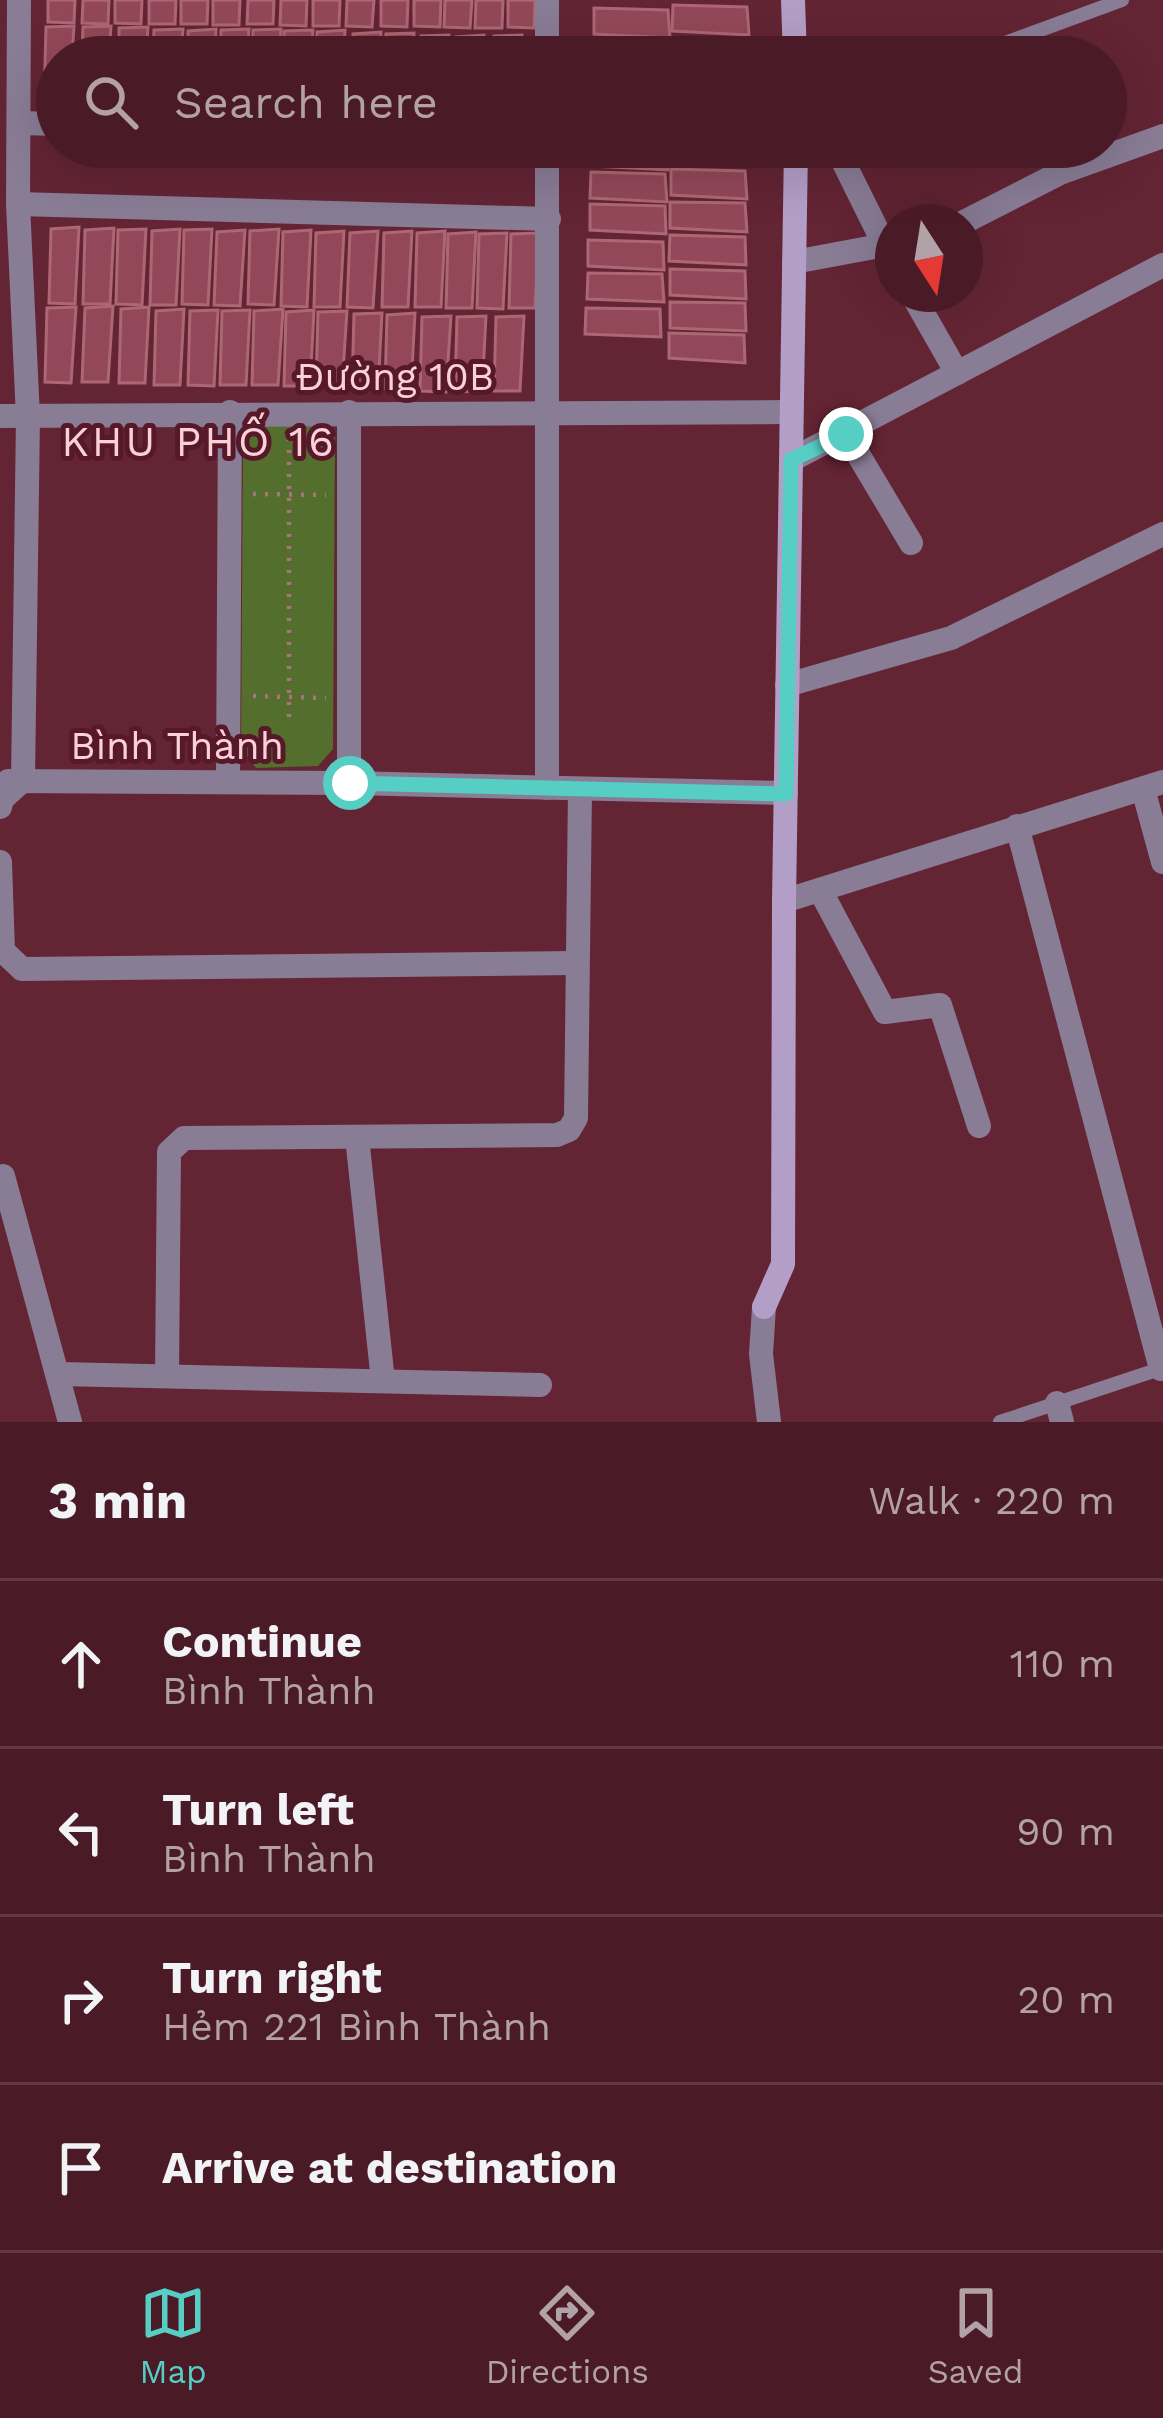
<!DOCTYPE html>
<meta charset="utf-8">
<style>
:root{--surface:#4a1b27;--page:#542833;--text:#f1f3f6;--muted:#b2a1a7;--line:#613944;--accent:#56cec4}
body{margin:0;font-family:"Work Sans",sans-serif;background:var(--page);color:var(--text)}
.compass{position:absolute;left:875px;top:204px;width:108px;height:108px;border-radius:50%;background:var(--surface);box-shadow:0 12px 48px #0002;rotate:168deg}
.stop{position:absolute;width:36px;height:36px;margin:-27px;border:9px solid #56cec4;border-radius:50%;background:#fff}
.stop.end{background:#56cec4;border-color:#fff;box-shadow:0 3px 12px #0008}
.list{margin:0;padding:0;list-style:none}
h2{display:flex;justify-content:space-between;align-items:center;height:156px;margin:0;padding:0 48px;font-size:51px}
h2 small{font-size:39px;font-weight:400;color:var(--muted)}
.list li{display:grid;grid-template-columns:78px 1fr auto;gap:36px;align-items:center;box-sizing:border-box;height:168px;padding:0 48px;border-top:3px solid var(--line)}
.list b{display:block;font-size:45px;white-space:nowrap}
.list p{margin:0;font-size:39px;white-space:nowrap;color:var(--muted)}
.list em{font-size:39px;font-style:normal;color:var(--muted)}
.icon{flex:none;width:66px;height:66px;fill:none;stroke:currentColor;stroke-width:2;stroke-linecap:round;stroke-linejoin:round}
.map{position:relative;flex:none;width:1163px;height:1422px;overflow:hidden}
.search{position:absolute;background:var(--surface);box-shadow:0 12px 48px #0002;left:36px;right:36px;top:36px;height:132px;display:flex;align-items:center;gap:30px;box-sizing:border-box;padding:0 42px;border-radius:66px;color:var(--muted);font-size:45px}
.sheet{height:828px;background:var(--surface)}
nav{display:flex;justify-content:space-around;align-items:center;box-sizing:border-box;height:168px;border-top:3px solid var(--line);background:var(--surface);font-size:33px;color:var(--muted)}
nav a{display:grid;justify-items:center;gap:6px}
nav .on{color:var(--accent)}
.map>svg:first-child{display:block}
</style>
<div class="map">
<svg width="1163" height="1422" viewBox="0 0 1163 1422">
<rect width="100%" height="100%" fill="#632434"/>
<path fill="#546e2d" d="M325 423 335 438 333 749 318 766 256 768 241 748 243 439 251 425Z"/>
<g fill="#924858" stroke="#ad6774" stroke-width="3">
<path d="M48 0H75L74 23 48 22Z"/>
<path d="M83 0H109L108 24 82 23Z"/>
<path d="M115 0H142L141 24 115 23Z"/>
<path d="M149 0H176L175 24H149Z"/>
<path d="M181 0H208L207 24H181Z"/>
<path d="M213 0H240L239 25H213Z"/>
<path d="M248 0H274L273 24H247Z"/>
<path d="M281 0H307L306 26 280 25Z"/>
<path d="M313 0H340L339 26H313Z"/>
<path d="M347 0H374L372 27 346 26Z"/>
<path d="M381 0H408L407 27 381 26Z"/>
<path d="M414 0H441L440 27 414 26Z"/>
<path d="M445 0H472L470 28 444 27Z"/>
<path d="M476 0H503L502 28H475Z"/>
<path d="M508 0H535L534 28 508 27Z"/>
<path d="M673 5 747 7 749 35 672 31Z"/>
<path d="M594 8 668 10 670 38 594 34Z"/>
<path d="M74 26 72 57H57V102H44L46 27Z"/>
<path d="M111 26 109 57H82L83 27Z"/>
<path d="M148 27 146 57H119V28Z"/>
<path d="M183 29 181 57H153L154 30Z"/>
<path d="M216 29 215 57H188V31Z"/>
<path d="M249 29 247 57H220L221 30Z"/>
<path d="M281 29 279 57H252L253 30Z"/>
<path d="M313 30 311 57H284V31Z"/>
<path d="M345 30 344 57H316L317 32Z"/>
<path d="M381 32 380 57H352L353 34Z"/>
<path d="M414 33 413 57H385L386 34Z"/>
<path d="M449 35 448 57H420L421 36Z"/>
<path d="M484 35 483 57H455L456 37Z"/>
<path d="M522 35 521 57H494V36Z"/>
<path d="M673 39 747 40 748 57H672Z"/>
<path d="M592 43 666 45 667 57H592Z"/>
<path d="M592 147H666L668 170 592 166Z"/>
<path d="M673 147H748V166L672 162Z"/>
<path d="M671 169 745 171 747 199 671 195Z"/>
<path d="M591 172 665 174 667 202 590 198Z"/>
<path d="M670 202 745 203 747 232 670 228Z"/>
<path d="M590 204 665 206 666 234 590 230Z"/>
<path d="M79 227 75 304 49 303 51 229Z"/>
<path d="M114 228 110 304H83L85 230Z"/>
<path d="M146 229 142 305 116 304 118 230Z"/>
<path d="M180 229 176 305H150L152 231Z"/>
<path d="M212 229 208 305 182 304 184 230Z"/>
<path d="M279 229 274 305 248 304 250 231Z"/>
<path d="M245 230 240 306 214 305 217 232Z"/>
<path d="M311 230 307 307 281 306 283 232Z"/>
<path d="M344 231 340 307H314L316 233Z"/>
<path d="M378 231 373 308 347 307 350 233Z"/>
<path d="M412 231 408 307H382L384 233Z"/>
<path d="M445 231 441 307H415L417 233Z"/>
<path d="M476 232 472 308H446L448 234Z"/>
<path d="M507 233 503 309 477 308 479 234Z"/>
<path d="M539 233 535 308H509L511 234Z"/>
<path d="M670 235 745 237 746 265 669 261Z"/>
<path d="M588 240 663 242 664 270 588 266Z"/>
<path d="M670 269 745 271 746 299 670 295Z"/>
<path d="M588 273 662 274 664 302 587 299Z"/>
<path d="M670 302 745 303 746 331 670 328Z"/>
<path d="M113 306 108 382H82L85 308Z"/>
<path d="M76 307 71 383 45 382 47 308Z"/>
<path d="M149 307 145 383H119L121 309Z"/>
<path d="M586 308 660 309 661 337 585 334Z"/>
<path d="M184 309 180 385H154L156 311Z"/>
<path d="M283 309 278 385H252L254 311Z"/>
<path d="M218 310 214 386 188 385 190 311Z"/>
<path d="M250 310 246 385H220L222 311Z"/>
<path d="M314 310 310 386H284L286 312Z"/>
<path d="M347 311 342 387 316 386 318 312Z"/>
<path d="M382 313 378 389H352L354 314Z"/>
<path d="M415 313 411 389H385L387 315Z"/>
<path d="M451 316 446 392 420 391 422 317Z"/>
<path d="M486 316 482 392 455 391 457 317Z"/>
<path d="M524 316 520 391H494L496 317Z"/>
<path d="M669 333 744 335 745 363 669 358Z"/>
</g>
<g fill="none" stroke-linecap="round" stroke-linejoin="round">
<g stroke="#a8737f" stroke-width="4.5" stroke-dasharray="3 9" stroke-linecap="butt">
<path d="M289 438V720"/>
<path d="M253 494 326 495"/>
<path d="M253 696 326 698"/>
</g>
<g stroke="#897c95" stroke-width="14">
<path d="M955 57 975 54 1122 0"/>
<path d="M1000 1422 1163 1368"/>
</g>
<g stroke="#897c95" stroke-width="24">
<path d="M547 57V0"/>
<path d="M19 123 57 124"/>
<path d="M836 147 893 262"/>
<path d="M18 204 549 219"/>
<path d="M964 222 1060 173 1163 136"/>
<path d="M794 262 885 245"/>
<path d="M912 294 957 373"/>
<path d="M0 416 790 412"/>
<path d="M846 434 911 543"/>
<path d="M791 460 1163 265"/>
<path d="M787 685 951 638 1163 534"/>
<path d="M8 781 349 783 786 793"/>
<path d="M228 781 230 412"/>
<path d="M349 783V412"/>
<path d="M547 788V147"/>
<path d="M1143 789 1163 862"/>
<path d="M0 807 2 799 23 780 28 417 18 204 19 0"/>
<path d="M1017 826 1161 1369"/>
<path d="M0 862 3 951 22 969 575 963"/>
<path d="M820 890 885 1012 940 1005 979 1126"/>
<path d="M784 901 1163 782"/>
<path d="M357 1137 383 1381"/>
<path d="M3 1176 70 1422"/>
<path d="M764 1307 761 1354 769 1422"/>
<path d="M60 1374 540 1385"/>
<path d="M167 1376 169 1152 184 1138 557 1135 569 1130 576 1118 580 790"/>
<path d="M1057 1403 1062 1422"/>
</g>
<g stroke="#b39ec7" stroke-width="24">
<path d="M793 0 795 57"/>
<path d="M764 1307 783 1264 784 901 796 147"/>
</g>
</g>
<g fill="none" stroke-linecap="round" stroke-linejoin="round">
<path stroke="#56cec4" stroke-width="15" d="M350 783 786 794 791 460 846 434"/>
</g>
<g text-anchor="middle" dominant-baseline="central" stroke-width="10" stroke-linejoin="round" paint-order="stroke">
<g font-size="39" fill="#f9d1d7" stroke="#57192a">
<text x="395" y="376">Đường 10B</text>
<text x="177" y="745">Bình Thành</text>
</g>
<g font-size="42" letter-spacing="3" fill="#f9d1d7" stroke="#57192a">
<text x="199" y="441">KHU PHỐ 16</text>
</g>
</g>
</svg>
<svg class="compass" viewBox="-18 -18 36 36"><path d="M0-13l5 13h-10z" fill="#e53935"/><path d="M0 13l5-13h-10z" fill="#b2a1a7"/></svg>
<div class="stop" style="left:350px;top:783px"></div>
<div class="stop end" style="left:846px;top:434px"></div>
<div class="search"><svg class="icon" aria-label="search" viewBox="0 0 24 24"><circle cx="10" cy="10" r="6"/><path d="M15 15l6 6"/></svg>Search here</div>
</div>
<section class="sheet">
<h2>3 min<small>Walk · 220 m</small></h2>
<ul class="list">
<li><svg class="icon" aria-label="ahead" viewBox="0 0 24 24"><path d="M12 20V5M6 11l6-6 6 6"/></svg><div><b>Continue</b><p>Bình Thành</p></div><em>110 m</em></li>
<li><svg class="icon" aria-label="left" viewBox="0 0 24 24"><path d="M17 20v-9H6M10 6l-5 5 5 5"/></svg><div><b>Turn left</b><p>Bình Thành</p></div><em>90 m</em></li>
<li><svg class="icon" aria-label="right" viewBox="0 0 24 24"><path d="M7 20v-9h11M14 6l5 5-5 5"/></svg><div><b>Turn right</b><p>Hẻm 221 Bình Thành</p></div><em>20 m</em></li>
<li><svg class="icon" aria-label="arrive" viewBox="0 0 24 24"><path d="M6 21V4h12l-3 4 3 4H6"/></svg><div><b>Arrive at destination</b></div></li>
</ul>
</section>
<nav>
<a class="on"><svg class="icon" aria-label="map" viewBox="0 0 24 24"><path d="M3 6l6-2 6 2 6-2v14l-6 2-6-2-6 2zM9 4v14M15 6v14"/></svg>Map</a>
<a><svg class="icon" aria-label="directions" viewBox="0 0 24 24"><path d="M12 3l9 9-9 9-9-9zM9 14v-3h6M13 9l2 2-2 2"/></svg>Directions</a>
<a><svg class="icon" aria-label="saved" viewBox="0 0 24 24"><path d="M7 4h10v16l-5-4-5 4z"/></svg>Saved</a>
</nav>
